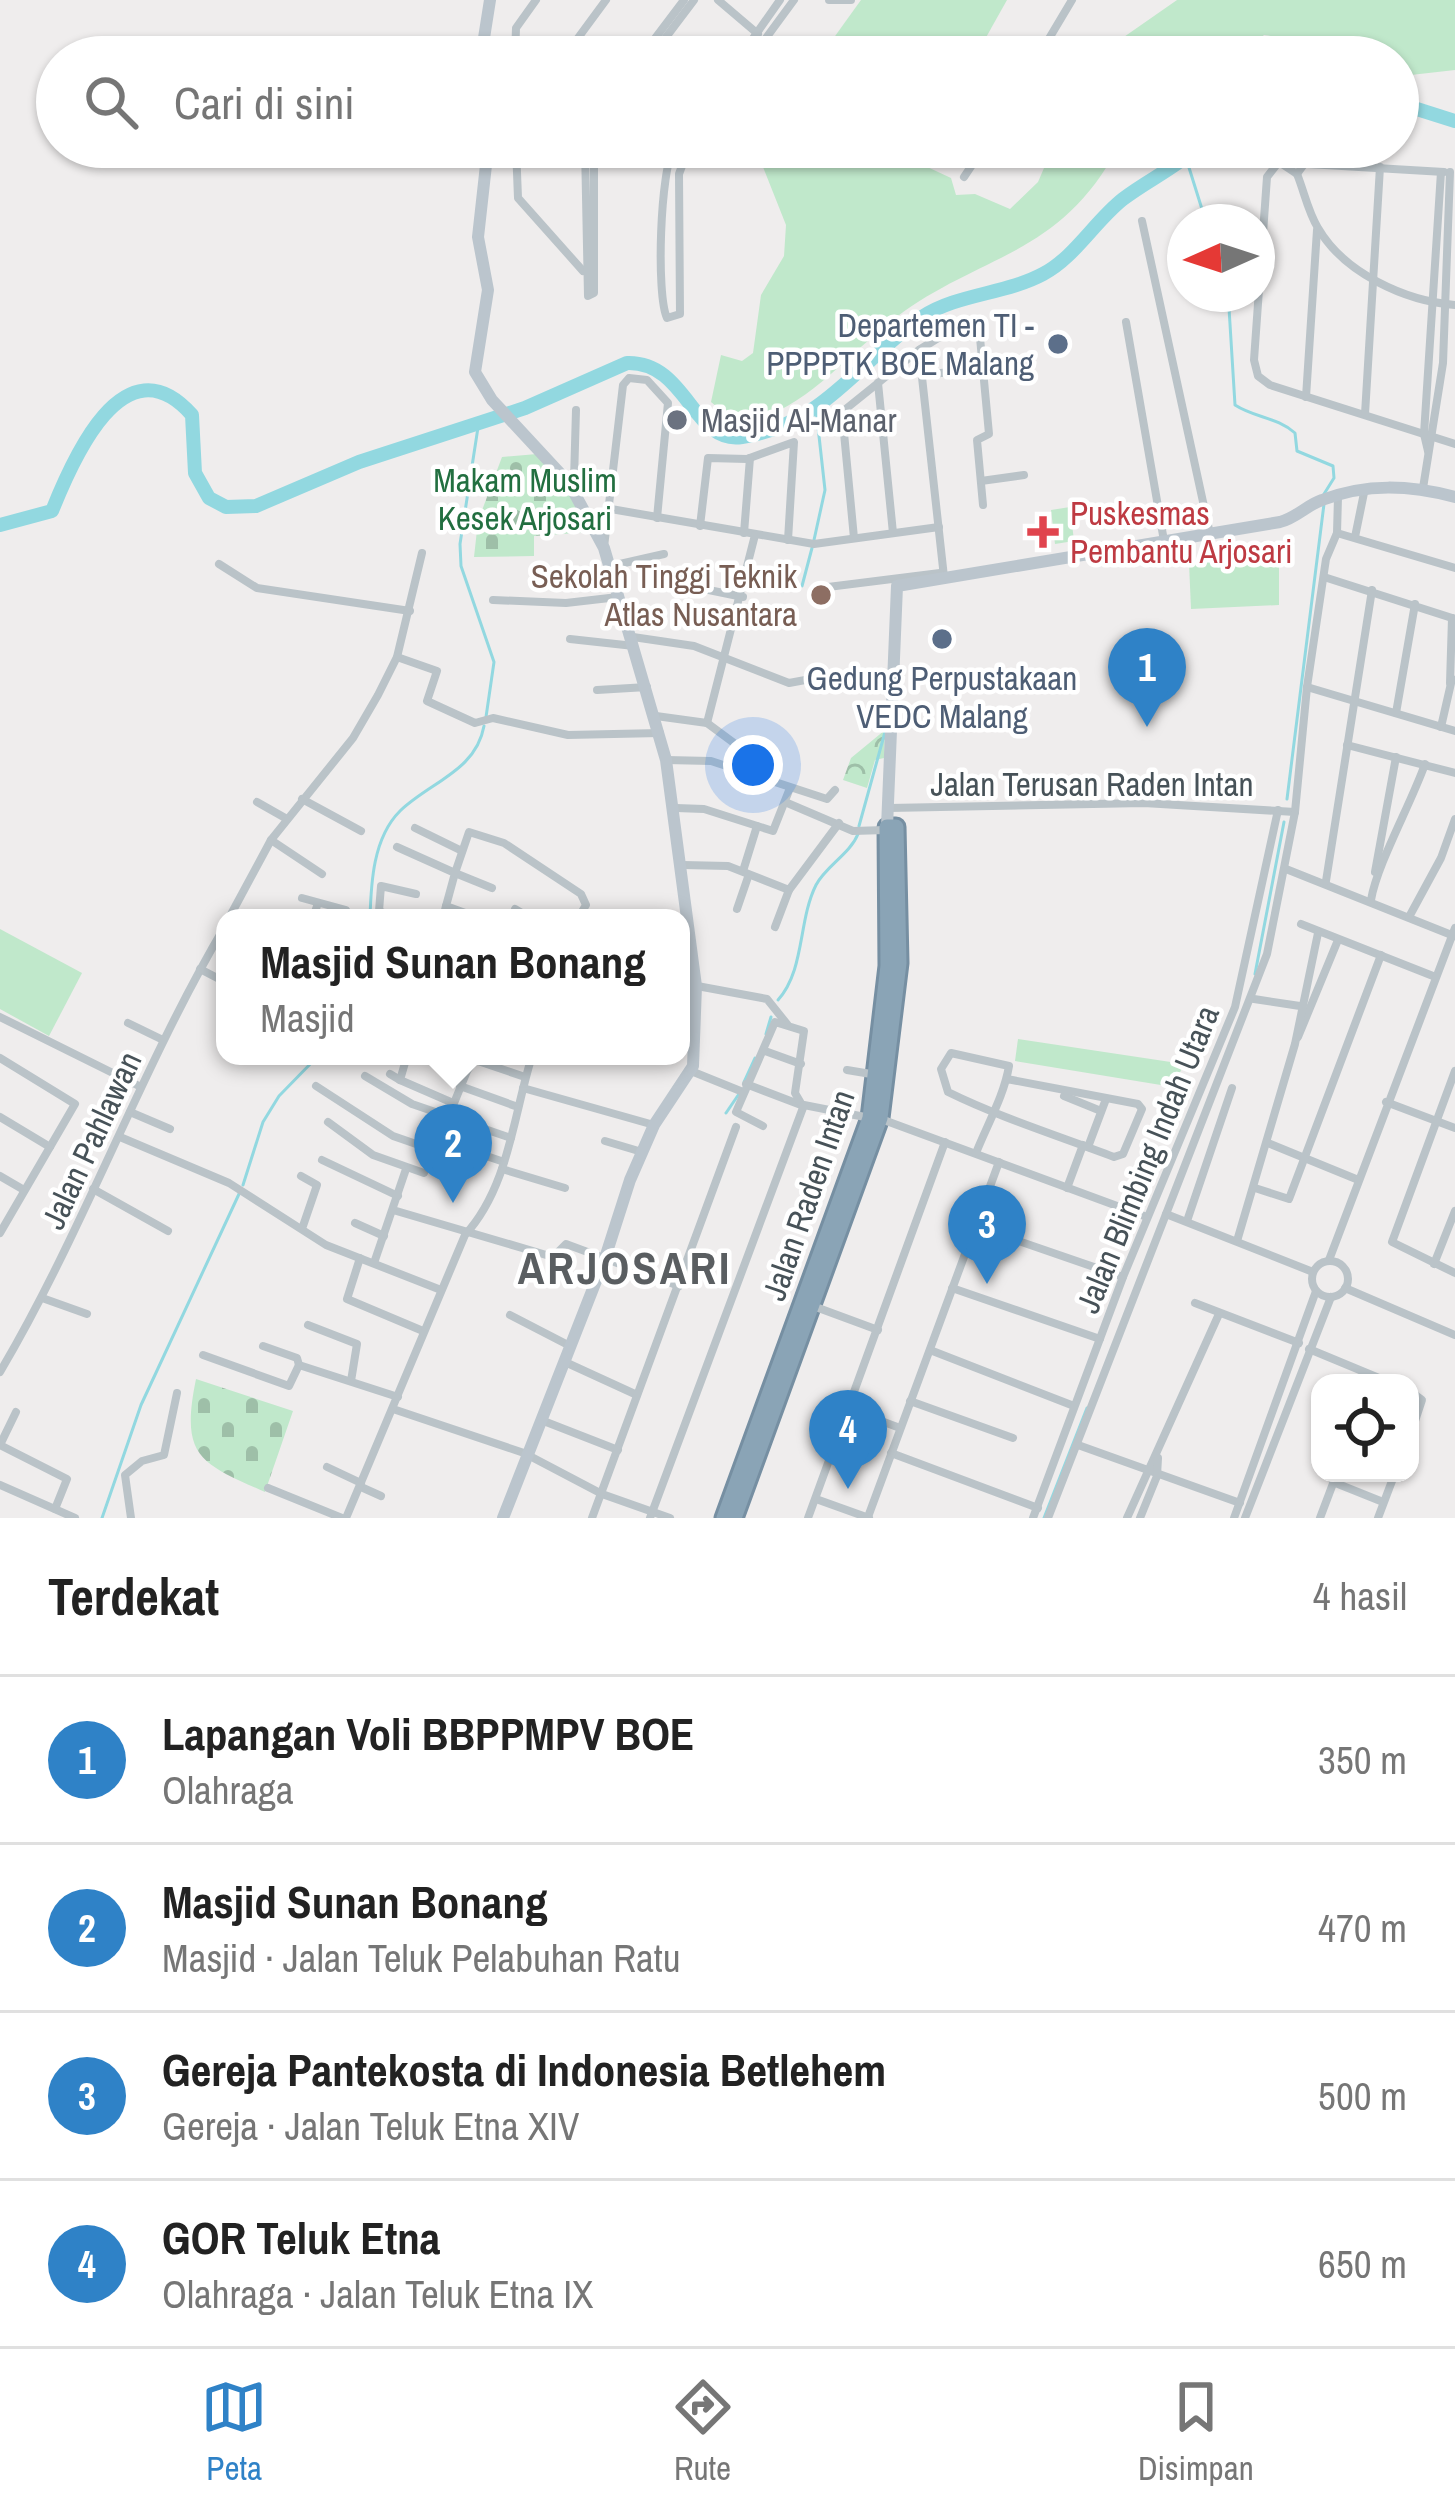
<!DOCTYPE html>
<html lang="id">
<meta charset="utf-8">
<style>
:root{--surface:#fff;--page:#f2f2f2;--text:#222;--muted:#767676;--line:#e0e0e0;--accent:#2f82c7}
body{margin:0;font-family:"Archivo Narrow",sans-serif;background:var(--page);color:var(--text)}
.controls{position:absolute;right:36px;bottom:36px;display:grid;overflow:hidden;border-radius:24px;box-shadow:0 3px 9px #0004}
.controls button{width:108px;height:108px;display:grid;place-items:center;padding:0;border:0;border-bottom:3px solid var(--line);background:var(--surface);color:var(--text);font:60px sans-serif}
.compass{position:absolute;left:1167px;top:204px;width:108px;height:108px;border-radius:50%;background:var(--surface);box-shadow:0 3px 9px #0004;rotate:267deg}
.you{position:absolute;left:753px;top:765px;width:42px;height:42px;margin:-30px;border:9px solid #fff;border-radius:50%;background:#1a73e8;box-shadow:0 0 0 18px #1a73e833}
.badge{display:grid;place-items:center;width:78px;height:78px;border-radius:50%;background:var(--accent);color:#fff;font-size:39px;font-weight:700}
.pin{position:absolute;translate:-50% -99px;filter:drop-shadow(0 3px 6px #0008)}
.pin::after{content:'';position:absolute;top:63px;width:42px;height:36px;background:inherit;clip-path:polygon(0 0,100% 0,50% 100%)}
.popup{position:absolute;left:216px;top:909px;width:474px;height:156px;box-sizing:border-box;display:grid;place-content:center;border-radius:24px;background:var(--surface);filter:drop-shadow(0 3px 9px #0005);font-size:39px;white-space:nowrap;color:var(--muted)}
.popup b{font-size:45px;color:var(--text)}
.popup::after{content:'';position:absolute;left:50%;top:100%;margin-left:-24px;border:24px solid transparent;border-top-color:var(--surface)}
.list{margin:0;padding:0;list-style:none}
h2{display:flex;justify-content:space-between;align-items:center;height:156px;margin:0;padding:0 48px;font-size:51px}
h2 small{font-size:39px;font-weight:400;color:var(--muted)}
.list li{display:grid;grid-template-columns:78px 1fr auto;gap:36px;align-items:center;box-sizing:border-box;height:168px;padding:0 48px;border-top:3px solid var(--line)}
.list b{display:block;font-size:45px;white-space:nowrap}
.list p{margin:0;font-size:39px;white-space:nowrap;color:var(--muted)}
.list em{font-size:39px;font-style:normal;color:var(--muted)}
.icon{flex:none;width:66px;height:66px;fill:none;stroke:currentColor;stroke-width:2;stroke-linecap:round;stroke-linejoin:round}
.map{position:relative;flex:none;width:1455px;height:1518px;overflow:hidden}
.search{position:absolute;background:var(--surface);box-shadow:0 3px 9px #0004;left:36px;right:36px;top:36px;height:132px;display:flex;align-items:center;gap:30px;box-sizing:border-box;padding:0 42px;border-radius:66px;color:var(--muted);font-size:45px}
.sheet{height:828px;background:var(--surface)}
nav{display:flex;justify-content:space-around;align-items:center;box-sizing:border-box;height:168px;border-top:3px solid var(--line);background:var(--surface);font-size:33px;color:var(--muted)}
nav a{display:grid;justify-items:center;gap:6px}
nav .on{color:var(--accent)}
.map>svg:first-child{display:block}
</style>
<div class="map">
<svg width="1455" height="1518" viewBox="0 0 1455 1518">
<defs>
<pattern id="cemetery-stones" width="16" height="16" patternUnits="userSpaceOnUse" patternTransform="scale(3)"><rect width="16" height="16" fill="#c0e8cb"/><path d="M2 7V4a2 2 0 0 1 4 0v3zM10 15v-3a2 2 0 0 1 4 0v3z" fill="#9ebfa8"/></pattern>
<pattern id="park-crowns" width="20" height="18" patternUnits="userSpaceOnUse" patternTransform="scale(3)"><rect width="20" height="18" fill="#c0e8cb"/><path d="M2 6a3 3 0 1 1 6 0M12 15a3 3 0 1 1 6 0" fill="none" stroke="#9ebfa8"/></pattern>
</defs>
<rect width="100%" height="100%" fill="#efeded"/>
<g fill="#c0e8cb">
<path d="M861 0H1007L975 57H820Z"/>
<path d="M1177 0H1455V70L1402 76 1398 57C1352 57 1310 41 1264 35L1238 57H1110L1121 39Z"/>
<path d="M755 147H915L908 158 951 178 956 195 975 194 1010 209 1038 182 1053 147H1118C1059 260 974 254 889 323 842 360 801 414 738 424L711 402 721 355 742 361 753 353 761 295 784 256 786 225Z"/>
<path d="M1070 507 1074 541 1055 544 1051 510Z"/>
<path d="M1279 558V605L1191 609 1189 563Z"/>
<path d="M0 929 82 973 49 1036 0 1009Z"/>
<path d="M1018 1039 1184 1064 1173 1087 1015 1061Z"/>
</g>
<g fill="url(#cemetery-stones)">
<path d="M537 454 562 481 590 532 534 536V556L474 557 478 521 502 457Z"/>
<path d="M196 1379 293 1411 265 1492C200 1463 180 1457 196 1379Z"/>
</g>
<path fill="url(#park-crowns)" d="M885 730 884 758 875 760 867 788 843 780 851 758Z"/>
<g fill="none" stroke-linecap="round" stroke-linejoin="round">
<g stroke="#92d8e0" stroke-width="3">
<path d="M1186 158 1206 222"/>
<path d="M1226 294 1227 296"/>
<path d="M1229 308 1235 405C1255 418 1277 417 1295 433L1297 451 1333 466 1334 478 1324 494"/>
<path d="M479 421 460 544 461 566 494 662 486 717"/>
<path d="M814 540 825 490 816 409"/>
<path d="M802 586 812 548"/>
<path d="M1287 799 1324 504"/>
<path d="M859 826 885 732"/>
<path d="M370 918C371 883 373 838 400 811 430 782 476 771 484 726"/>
<path d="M1255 974 1284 822"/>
<path d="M778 1000C805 970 798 921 816 885 826 866 850 854 858 834"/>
<path d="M766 1034 771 1017"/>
<path d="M744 1082 755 1058"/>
<path d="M726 1113 741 1091"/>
<path d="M243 1185 263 1122 279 1096 318 1056"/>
<path d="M102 1518 141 1405 239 1194"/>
<path d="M1044 1518 1087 1408"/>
</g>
<g stroke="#92d8e0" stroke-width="14">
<path d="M1398 103 1455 121"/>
<path d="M0 525 52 511C72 461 124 338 192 415L195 473 209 498 226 507 256 506 359 462 525 408 627 363C687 361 693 445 742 437 824 425 860 360 922 317 956 294 1006 294 1043 274 1074 258 1095 221 1123 199 1148 180 1175 168 1198 147"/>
</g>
<g stroke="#768fa2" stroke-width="21">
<path id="highway" d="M724 1518 870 1118 888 966 887 827H896L899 963 880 1118 734 1518"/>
</g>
<g stroke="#bac3c8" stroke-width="8">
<path d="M718 0 758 34"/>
<path d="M829 0H851"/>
<path d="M515 57 516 28 536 0"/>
<path d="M564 57 606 0"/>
<path d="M641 57 684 0"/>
<path d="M651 57 694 0"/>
<path d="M740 57 780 0"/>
<path d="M752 57 794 0"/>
<path d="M1038 57 1072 0"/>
<path d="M516 147 518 198 583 271"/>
<path d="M585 147 588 296 594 293V147"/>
<path d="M674 147C660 170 656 295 667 318L680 314 679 174 689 147"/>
<path d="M1282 164 1297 174 1308 159 1298 148 1288 150 1267 177 1254 360 1258 376 1270 385 1455 444"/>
<path d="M1308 164 1444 172"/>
<path d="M1297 174C1304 191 1308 212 1318 228 1344 273 1405 301 1455 305"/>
<path d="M964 177 984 147"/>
<path d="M1142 221 1210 534"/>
<path d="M1126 322 1164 541"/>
<path d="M919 350 954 328 979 327 989 434 977 440 983 505"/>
<path d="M924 375 983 368"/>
<path d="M878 383 893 533"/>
<path d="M1306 397 1317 230"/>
<path d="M1365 414 1380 167"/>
<path d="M1428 451 1424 434 1441 172"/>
<path d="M574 480 576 410"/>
<path d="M981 481 1024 475"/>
<path d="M570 482 614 484"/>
<path d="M1423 488 1443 363 1450 172"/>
<path d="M611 509 814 544 939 527"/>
<path d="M700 526 708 458 747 459 794 442 788 540"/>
<path d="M744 533 750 458"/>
<path d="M1337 533 1455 568"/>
<path d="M1355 537 1365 488"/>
<path d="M854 538 842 412 919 350 944 577"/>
<path d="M604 547 623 385 629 378 647 380 668 403 657 518"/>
<path d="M219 564 257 588 410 611"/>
<path d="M611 566 664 554"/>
<path d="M1324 577 1455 619"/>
<path d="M694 587 743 597"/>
<path d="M828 587 940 573"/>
<path d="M493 600 566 603 618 597"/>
<path d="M633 637 694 646 789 683 827 676 893 679"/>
<path d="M570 639 634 646"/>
<path d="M397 657 437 671 427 701 475 723 493 718 568 735 660 733"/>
<path d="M1450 683 1452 618"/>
<path d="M1307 687 1455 731"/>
<path d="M597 690 647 687"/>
<path d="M1396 713 1415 604"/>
<path d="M656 716 707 723 734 743"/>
<path d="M707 723 755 535"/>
<path d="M1441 727 1452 679"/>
<path d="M1347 745 1455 773"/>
<path d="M666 760 711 761 827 799 835 790"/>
<path d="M302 799 361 831"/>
<path d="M257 802 287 819"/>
<path d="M785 802 853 831 885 830"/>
<path d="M676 808 704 809 773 831 790 788"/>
<path d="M889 808 1144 803 1295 812"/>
<path d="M415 828 462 851"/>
<path d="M271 840 322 874"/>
<path d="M397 847 455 873 446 906 479 918"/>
<path d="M683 865 728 866 789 890 839 823"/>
<path d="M1286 869 1454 936"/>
<path d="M743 871 757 826"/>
<path d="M1375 872 1396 757"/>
<path d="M1326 881 1372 590"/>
<path d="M492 888 455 873 469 832 504 843 581 894 586 905 578 918"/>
<path d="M302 898 346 910 350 918"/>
<path d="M1371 900C1377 864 1411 804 1425 764"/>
<path d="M515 909 530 918"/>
<path d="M737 909 748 877"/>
<path d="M1409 917 1441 858 1455 819"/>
<path d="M229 918 271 840 353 738 378 695 397 657 422 553"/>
<path d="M313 918 318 903"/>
<path d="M395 918 379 911 381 886 416 894"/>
<path d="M443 918 446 906"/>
<path d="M1301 924 1433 976"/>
<path d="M775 927 789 890"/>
<path d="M200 969 225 982"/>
<path d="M681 983 767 999 787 1024"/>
<path d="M1254 999 1300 1006"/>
<path d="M0 1017 141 1087"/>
<path d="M128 1023 163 1040"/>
<path d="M1298 1037 1338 940"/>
<path d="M765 1051 801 1064"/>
<path d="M407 1056 400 1080 453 1103"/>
<path d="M427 1056 467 1071 475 1060 525 1077"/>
<path d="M0 1058 75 1104 0 1233"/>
<path d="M847 1070 877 1075"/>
<path d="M691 1071 743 1092"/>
<path d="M1455 1071 1392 1242 1455 1273"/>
<path d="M390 1074 400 1080"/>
<path d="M365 1076 412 1104 511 1138"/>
<path d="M746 1084 801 1105"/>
<path d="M316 1086 393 1136 445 1154 466 1149 504 1162"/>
<path d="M460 1086 518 1107"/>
<path d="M523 1088 654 1125"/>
<path d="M1064 1096 1101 1111"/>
<path d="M1386 1102 1455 1128"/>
<path d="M130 1112 170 1129"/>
<path d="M0 1117 50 1147"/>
<path d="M448 1118 467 1071"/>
<path d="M881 1119 1147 1217"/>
<path d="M328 1122 373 1155 424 1173"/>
<path d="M763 1126 736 1112 775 1022 804 1031 795 1093 802 1105"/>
<path d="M120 1137 229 1183 326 1245 441 1290"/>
<path d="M605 1141 642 1152"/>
<path d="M1268 1143 1356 1179"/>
<path d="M1088 1147 1106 1099"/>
<path d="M976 1153C987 1125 1004 1096 1009 1066L951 1053 941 1069 948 1092C1001 1118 1059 1136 1114 1157L1123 1154 1142 1109 1138 1104 1007 1079"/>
<path d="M322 1160 398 1196"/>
<path d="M502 1169 565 1188"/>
<path d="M0 1176 24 1190"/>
<path d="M301 1176 317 1185 303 1226"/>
<path d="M1067 1188 1083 1145"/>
<path d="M1255 1188 1289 1199 1381 955"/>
<path d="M93 1189 168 1231"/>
<path d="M393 1210 553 1257 566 1244 679 1286"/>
<path d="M1166 1214 1313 1272"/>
<path d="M1187 1221 1232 1088"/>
<path d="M355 1223 384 1236"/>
<path d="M975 1226 1123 1277"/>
<path d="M1237 1241 1295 1044 1318 933"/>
<path d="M360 1258 347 1299 423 1331"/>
<path d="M1329 1260 1455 928"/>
<circle cx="1330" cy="1279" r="18"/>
<path d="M374 1263 406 1169"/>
<path d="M1434 1264 1455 1211"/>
<path d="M952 1288 1100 1339"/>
<path d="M1345 1288 1455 1335"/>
<path d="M45 1299 87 1314"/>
<path d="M1195 1303 1299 1343"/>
<path d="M813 1306 878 1330"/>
<path d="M510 1315 570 1346"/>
<path d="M308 1325 357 1344 351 1381"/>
<path d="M263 1346 297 1358 299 1365 398 1397"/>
<path d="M1309 1349 1391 1383"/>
<path d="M930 1350 1074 1406"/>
<path d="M203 1355 289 1386 299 1365"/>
<path d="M565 1362 637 1395"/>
<path d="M0 1372C85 1228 140 1070 225 926"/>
<path d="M1410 1391 1422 1400 1410 1436"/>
<path d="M910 1401 1013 1438"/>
<path d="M393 1409 524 1453 602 1494 670 1518"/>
<path d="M849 1409 900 1428"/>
<path d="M541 1420 618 1450"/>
<path d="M0 1445 67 1479 55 1509"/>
<path d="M0 1445 16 1412"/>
<path d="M1078 1445 1240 1503"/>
<path d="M891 1453 1038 1508"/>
<path d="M327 1467 361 1483"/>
<path d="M1333 1482 1383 1502"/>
<path d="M0 1485 75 1518"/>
<path d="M361 1487 381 1496"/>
<path d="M268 1488 342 1518"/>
<path d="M816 1499 869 1518"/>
<path d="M868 1517 999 1162"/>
<path d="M131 1518 125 1475 142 1461 164 1455 177 1393"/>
<path d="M346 1518 465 1235C509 1187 513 1116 532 1056"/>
<path d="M592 1518 736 1127"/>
<path d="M650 1518 804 1105 870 1118"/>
<path d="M808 1518 945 1142"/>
<path d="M1033 1518 1123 1277 1235 1007 1278 810"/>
<path d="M1048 1518 1267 954 1295 812 1307 687 1326 559 1337 533 1338 497"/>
<path d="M1127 1518 1219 1314"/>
<path d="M1140 1518 1157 1476 1158 1458"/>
<path d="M1234 1518 1316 1291"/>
<path d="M1245 1518 1331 1297"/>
<path d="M1320 1518 1337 1473"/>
<path d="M1378 1518 1395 1473"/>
</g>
<g stroke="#bbc5cd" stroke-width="12">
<path d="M481 57 490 0"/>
<path d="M488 147 478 237 488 290 475 372 492 400 569 483 604 548 666 760 696 986 693 1066 654 1125 630 1180 605 1258 503 1518"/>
<path d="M887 827 897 586 1280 522C1296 518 1307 505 1322 500 1367 483 1409 485 1455 497"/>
</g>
<use href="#highway" stroke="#8aa4b6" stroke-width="15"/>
</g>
<g fill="#5c6f8a" stroke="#fff" stroke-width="4.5">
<circle cx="1058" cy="344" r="12"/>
<circle cx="942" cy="639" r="12"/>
</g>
<circle fill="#6b7280" stroke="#fff" stroke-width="4.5" cx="677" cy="420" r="12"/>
<path fill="#e0444e" stroke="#fff" stroke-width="4.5" d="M1037 514h12v12h12v12h-12v12h-12v-12h-12v-12h12z"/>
<circle fill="#8d6e63" stroke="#fff" stroke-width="4.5" cx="821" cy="595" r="12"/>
<g text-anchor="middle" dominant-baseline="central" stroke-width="9" stroke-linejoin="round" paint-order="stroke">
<g font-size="33" fill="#4e5e75" stroke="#fff" text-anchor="end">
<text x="1034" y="325">Departemen TI -<tspan x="1034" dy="38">PPPPTK BOE Malang</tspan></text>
<text x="942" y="678" text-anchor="middle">Gedung Perpustakaan<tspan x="942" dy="38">VEDC Malang</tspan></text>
</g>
<g font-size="33" fill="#5b616d" stroke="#fff" text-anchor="start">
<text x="701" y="420">Masjid Al-Manar</text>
</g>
<g font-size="33" fill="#226f40" stroke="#fff">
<text x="525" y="480">Makam Muslim<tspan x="525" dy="38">Kesek Arjosari</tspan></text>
</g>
<g font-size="33" fill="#be3a42" stroke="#fff" text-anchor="start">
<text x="1070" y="513">Puskesmas<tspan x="1070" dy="38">Pembantu Arjosari</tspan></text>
</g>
<g font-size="33" fill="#785e54" stroke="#fff" text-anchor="end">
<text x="797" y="576">Sekolah Tinggi Teknik<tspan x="797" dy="38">Atlas Nusantara</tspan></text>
</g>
<g font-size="33" fill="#475258" stroke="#fff">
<text x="1092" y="784">Jalan Terusan Raden Intan</text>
<text transform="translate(91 1140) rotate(-65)">Jalan Pahlawan</text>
<text transform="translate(1147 1159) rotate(-68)">Jalan Blimbing Indah Utara</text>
<text transform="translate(808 1195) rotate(-71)">Jalan Raden Intan</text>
</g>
<g font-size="45" font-weight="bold" letter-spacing="3" fill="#5a5e61" stroke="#fff">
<text x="625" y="1267">ARJOSARI</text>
</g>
</g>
</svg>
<div class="controls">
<button><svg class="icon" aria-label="locate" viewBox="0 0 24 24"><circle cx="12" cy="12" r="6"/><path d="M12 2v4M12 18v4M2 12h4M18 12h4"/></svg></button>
</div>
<svg class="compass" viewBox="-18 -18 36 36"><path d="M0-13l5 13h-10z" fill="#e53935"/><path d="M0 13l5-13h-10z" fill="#767676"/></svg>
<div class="you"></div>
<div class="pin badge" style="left:1147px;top:727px">1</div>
<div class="pin badge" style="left:453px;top:1203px">2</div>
<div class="popup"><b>Masjid Sunan Bonang</b>Masjid</div>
<div class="pin badge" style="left:987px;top:1284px">3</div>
<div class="pin badge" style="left:848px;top:1489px">4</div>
<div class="search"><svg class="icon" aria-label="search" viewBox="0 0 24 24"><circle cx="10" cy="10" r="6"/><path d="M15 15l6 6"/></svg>Cari di sini</div>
</div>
<section class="sheet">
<h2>Terdekat<small>4 hasil</small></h2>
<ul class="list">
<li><span class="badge">1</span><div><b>Lapangan Voli BBPPMPV BOE</b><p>Olahraga</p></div><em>350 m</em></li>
<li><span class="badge">2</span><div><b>Masjid Sunan Bonang</b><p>Masjid · Jalan Teluk Pelabuhan Ratu</p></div><em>470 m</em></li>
<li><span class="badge">3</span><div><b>Gereja Pantekosta di Indonesia Betlehem</b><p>Gereja · Jalan Teluk Etna XIV</p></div><em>500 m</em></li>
<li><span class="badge">4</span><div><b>GOR Teluk Etna</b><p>Olahraga · Jalan Teluk Etna IX</p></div><em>650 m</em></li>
</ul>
</section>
<nav>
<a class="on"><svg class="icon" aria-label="map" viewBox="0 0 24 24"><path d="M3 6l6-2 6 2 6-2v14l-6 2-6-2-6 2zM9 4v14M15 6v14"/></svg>Peta</a>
<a><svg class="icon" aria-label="directions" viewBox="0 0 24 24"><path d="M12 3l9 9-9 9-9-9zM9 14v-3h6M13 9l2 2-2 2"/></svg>Rute</a>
<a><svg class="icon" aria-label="saved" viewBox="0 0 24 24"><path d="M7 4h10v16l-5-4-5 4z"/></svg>Disimpan</a>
</nav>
